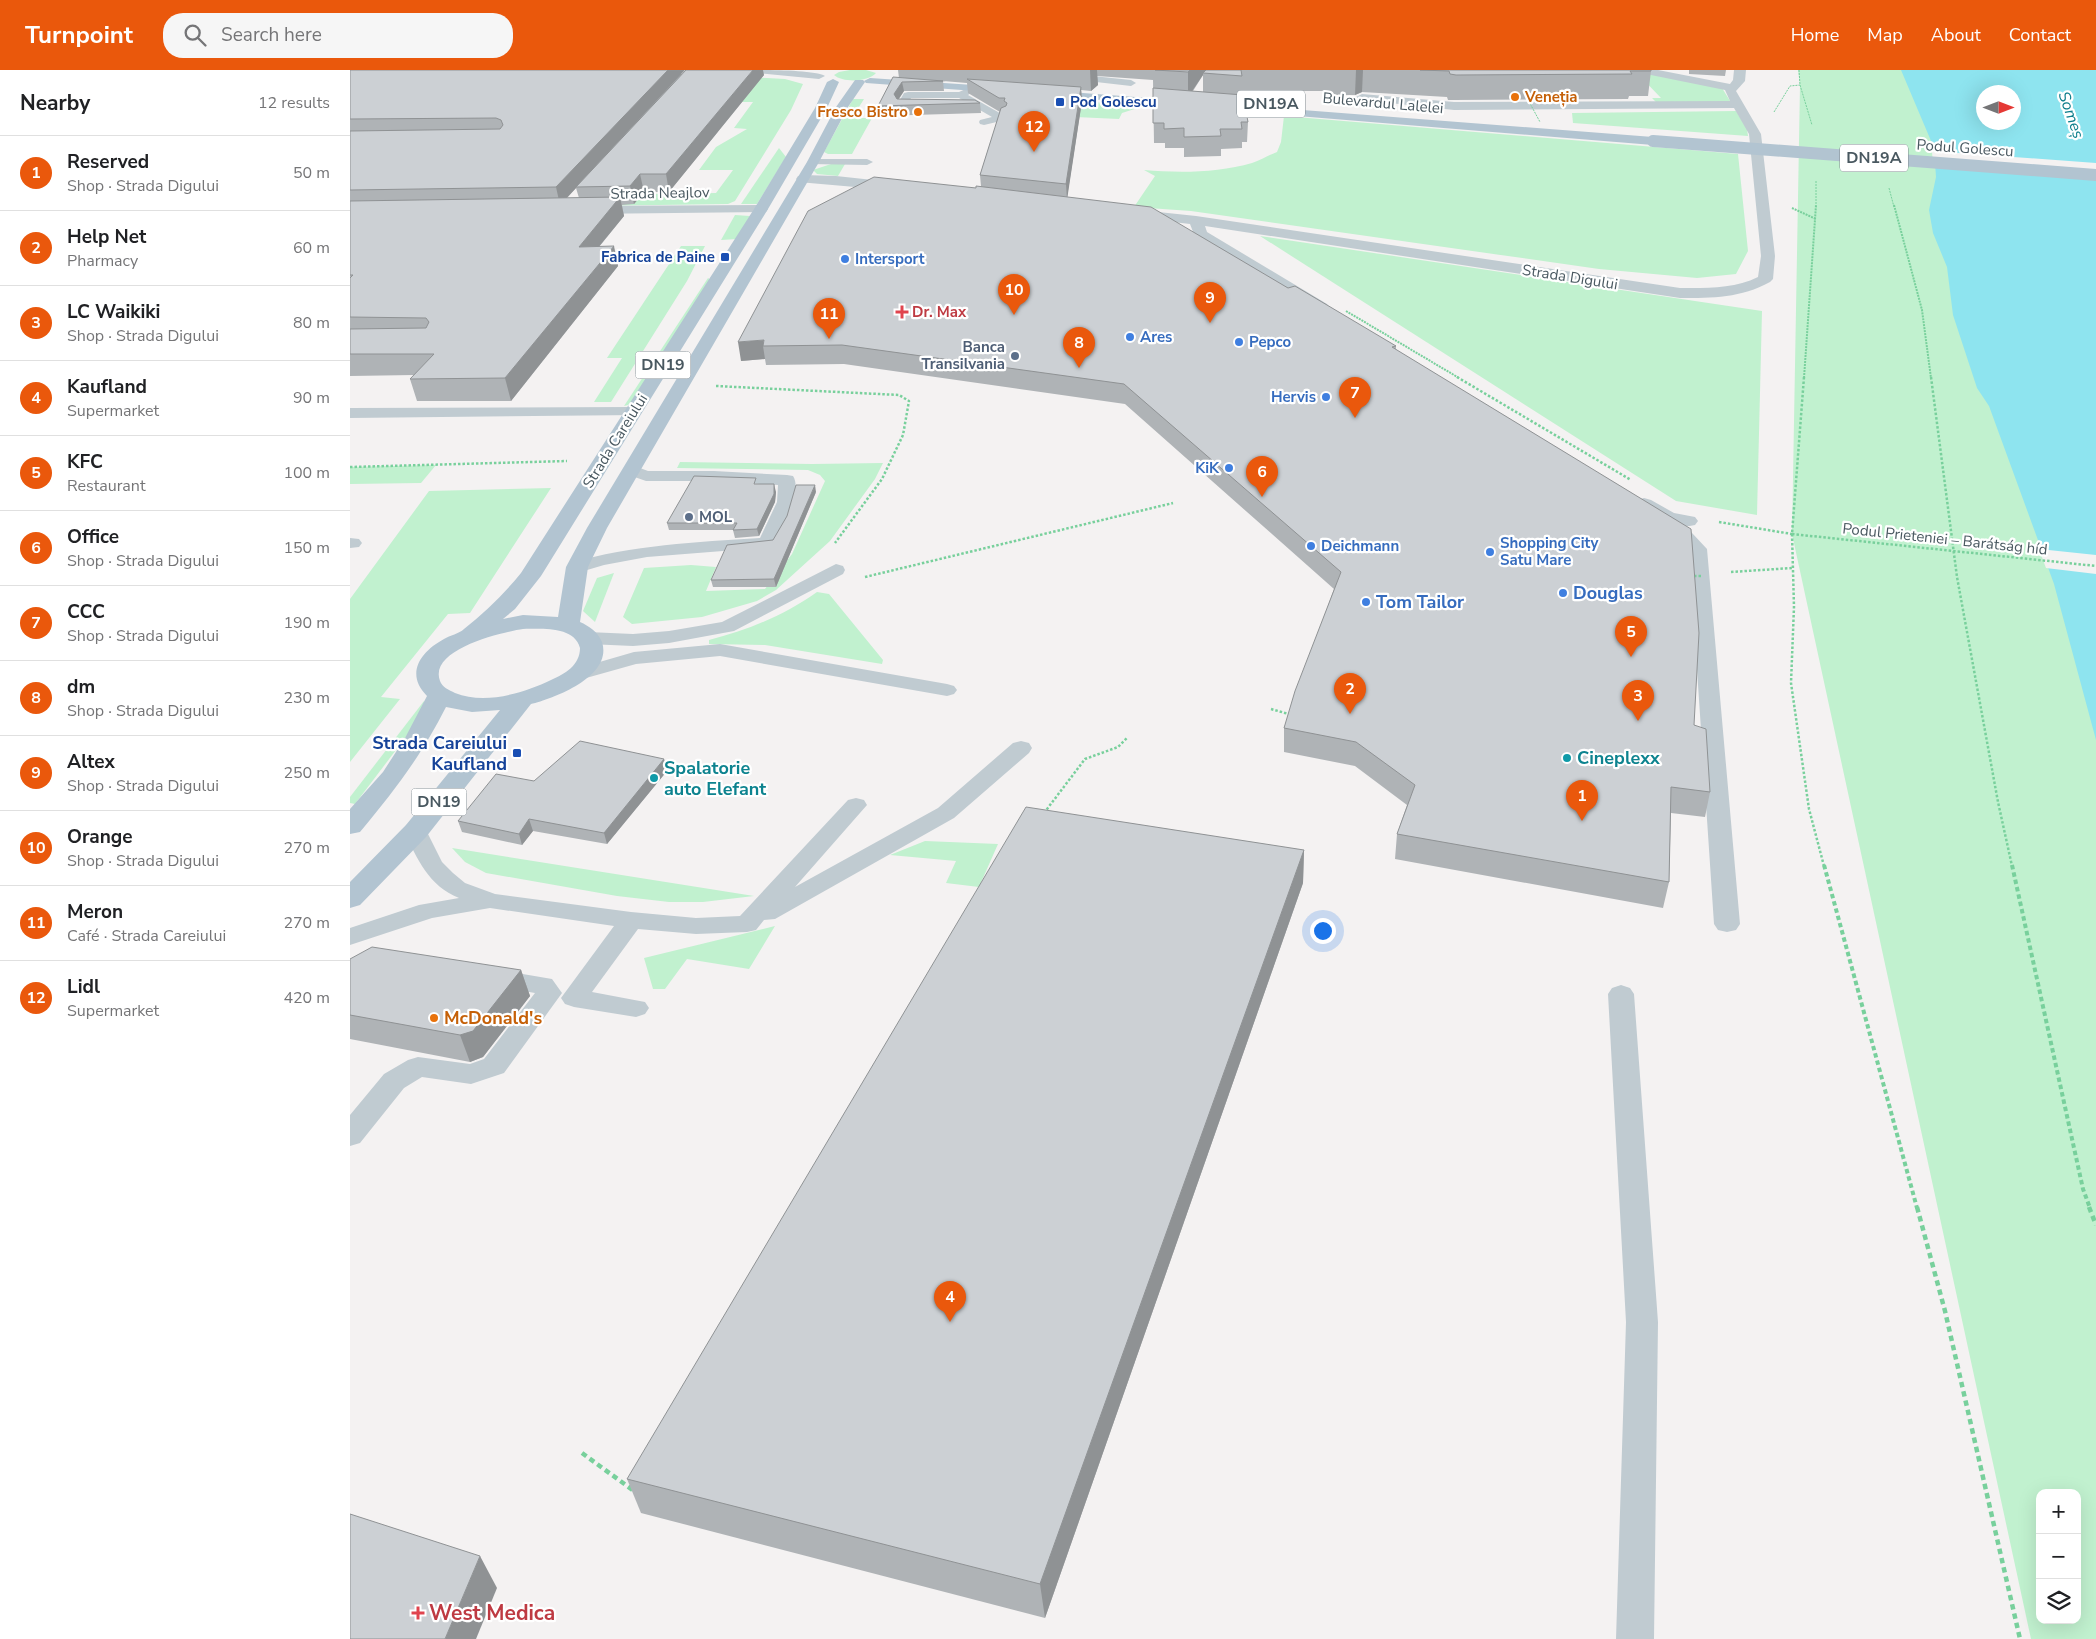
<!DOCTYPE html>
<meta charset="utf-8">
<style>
:root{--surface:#fff;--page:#f6f6f6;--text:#202124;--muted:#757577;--line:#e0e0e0;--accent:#ea580c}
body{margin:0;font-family:"Nunito Sans",sans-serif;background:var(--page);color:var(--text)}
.controls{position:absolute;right:15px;bottom:15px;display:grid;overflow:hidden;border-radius:10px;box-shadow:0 5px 20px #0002}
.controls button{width:45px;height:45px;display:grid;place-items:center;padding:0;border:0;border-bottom:1px solid var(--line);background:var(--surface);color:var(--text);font:25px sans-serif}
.compass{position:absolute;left:1626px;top:15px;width:45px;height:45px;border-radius:50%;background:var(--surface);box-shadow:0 5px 20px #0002;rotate:90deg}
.you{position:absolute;left:972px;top:860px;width:18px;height:18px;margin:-12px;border:4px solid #fff;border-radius:50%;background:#1a73e8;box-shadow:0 0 0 8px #1a73e833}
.badge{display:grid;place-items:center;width:32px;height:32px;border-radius:50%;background:var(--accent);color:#fff;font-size:16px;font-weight:700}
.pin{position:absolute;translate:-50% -41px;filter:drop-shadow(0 1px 2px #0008)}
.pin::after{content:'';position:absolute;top:26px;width:18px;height:15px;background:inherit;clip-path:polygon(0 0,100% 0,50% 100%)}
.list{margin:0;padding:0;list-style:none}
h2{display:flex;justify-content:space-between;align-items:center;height:65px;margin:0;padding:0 20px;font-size:21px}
h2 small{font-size:16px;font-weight:400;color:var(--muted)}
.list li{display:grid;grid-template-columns:32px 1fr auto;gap:15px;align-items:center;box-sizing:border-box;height:75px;padding:0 20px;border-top:1px solid var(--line)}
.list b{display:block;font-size:19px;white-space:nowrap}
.list p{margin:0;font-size:16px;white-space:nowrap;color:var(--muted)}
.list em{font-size:16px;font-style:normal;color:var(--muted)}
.icon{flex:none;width:28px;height:28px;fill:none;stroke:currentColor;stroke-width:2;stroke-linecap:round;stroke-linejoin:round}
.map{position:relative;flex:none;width:1746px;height:1569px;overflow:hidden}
header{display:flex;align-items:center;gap:30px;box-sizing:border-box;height:70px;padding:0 25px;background:var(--accent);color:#fff}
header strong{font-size:24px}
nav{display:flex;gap:28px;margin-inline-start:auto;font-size:18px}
.search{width:350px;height:45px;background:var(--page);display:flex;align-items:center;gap:12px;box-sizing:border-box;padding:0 18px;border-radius:20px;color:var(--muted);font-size:19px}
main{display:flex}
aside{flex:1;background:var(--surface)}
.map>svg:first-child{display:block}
</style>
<header>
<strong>Turnpoint</strong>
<div class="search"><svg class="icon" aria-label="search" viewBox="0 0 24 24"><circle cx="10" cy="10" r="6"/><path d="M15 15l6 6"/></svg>Search here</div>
<nav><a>Home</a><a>Map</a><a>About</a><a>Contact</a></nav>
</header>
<main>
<aside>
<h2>Nearby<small>12 results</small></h2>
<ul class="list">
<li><span class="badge">1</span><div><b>Reserved</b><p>Shop · Strada Digului</p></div><em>50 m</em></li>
<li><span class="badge">2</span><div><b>Help Net</b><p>Pharmacy</p></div><em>60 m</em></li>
<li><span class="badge">3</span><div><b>LC Waikiki</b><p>Shop · Strada Digului</p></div><em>80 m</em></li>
<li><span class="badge">4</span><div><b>Kaufland</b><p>Supermarket</p></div><em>90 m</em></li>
<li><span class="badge">5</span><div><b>KFC</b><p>Restaurant</p></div><em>100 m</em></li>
<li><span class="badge">6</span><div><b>Office</b><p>Shop · Strada Digului</p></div><em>150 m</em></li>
<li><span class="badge">7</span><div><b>CCC</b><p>Shop · Strada Digului</p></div><em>190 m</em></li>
<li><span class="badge">8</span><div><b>dm</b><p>Shop · Strada Digului</p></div><em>230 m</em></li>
<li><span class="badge">9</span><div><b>Altex</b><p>Shop · Strada Digului</p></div><em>250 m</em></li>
<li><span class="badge">10</span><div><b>Orange</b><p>Shop · Strada Digului</p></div><em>270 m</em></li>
<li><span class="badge">11</span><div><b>Meron</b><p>Café · Strada Careiului</p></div><em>270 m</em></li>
<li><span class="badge">12</span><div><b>Lidl</b><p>Supermarket</p></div><em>420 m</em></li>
</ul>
</aside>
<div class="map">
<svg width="1746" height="1569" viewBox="0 0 1746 1569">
<rect width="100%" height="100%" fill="#f4f2f2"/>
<g fill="#c1f1cf" fill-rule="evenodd">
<path d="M500 0H516L526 3C518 12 493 13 484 5L489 2Z"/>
<path d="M1448 0H1746V1569H1681L1442 464 1450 15ZM1634 22H1664V52H1634ZM1690 1423H1727V1550H1690Z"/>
<path d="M1289 5H1314L1372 18 1382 34 1309 35 1302 28H1311Z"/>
<path d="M397 7 435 9 453 14 441 40 385 131 378 134 238 136 239 125 366 123 383 100H349L366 77 397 59 384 58 403 32H378Z"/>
<path d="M503 29H514L502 48H522L502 84H478L474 82Z"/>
<path d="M730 31 794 36 772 43 769 49 682 45Z"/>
<path d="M1386 41 1397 59 1398 66 1223 53 1222 43Z"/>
<path d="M934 46 1388 84 1398 181 1386 204 1347 208 1249 199 841 141 784 137 805 106 794 100C828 103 868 103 902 93 911 90 919 85 927 82L931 72Z"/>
<path d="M429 78 436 87 407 134H391Z"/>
<path d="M481 94H495L488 106 467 104 463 100Z"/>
<path d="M385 145 400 146 387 169 371 170Z"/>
<path d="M910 166 1412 241 1407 445 1326 431Z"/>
<path d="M331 176H355L337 211 261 332H244L272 288H257Z"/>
<path d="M358 208 362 211 282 334 274 336Z"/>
<path d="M330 392 462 394 533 393 525 409 480 471 426 520 407 531 352 547 282 554 273 547 294 498 341 495 366 497 356 521 415 519 442 484 475 411 470 405 458 400 327 398Z"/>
<path d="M86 395 71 413 0 414V397Z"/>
<path d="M201 418 120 543 98 544 31 627 50 629 0 692V529L79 421Z"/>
<path d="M264 503 245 552 233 541 247 508Z"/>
<path d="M467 522 479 524 533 590 532 594 415 575 359 574V570C398 560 435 545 467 522Z"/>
<path d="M74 631V643L5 734 0 733V727Z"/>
<path d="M575 771 648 774 629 817 596 813 606 791 540 785Z"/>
<path d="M102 778 404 826 353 832H319L267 826 136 803 115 792Z"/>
<path d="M425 856 399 899 337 889 315 919H303L294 888Z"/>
</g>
<path fill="#8ee4ef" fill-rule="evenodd" d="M1551 0H1746V670L1704 514 1639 336 1627 318 1603 245 1597 197 1583 163 1579 140 1586 107 1584 78ZM1634 22H1664V52H1634Z"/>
<g fill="#f4f2f2">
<path d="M1582 81 1746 93V109L1583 96Z"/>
<path d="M1689 479 1746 485V504L1696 498Z"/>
</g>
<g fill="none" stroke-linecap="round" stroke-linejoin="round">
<g stroke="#78d09c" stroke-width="1" stroke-dasharray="2 1" stroke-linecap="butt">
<path d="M1449 0 1450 15 1462 55"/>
<path d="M1424 42 1440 16 1450 15"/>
<path d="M1466 111V137"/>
<path d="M1539 118 1544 137"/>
</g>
<g stroke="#78d09c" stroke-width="2" stroke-dasharray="2 1" stroke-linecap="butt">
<path d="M1544 135 1572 240 1581 308"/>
<path d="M1442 138 1466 149"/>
<path d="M996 241 1109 308"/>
<path d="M1454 308 1466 135"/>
</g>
<g stroke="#78d09c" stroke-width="2.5" stroke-dasharray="2.5 2" stroke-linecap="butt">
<path d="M1107 307 1281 410"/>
<path d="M1454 307 1442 464 1444 537 1441 613 1459 739 1474 796"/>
<path d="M1581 307 1607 507 1648 732 1662 796"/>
<path d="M366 316 549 325 559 331 553 365 532 409 485 473"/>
<path d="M0 397 217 391"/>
<path d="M1369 452 1442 464"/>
<path d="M1381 502 1442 498"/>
<path d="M515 507 823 433"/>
<path d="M921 639 942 645"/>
<path d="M694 743 735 689 768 677 777 668"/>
</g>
<g stroke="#78d09c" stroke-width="4" stroke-dasharray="4.5 3" stroke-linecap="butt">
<path d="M1474 795 1567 1138"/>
<path d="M1662 795 1733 1119 1740 1138"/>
</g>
<g stroke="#78d09c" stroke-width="4.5" stroke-dasharray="5.5 4" stroke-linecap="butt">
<path d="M1567 1137 1595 1241 1670 1569"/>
<path d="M1739 1137 1746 1155"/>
<path d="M232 1383 284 1421"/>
</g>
<g fill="#c0cbd1" fill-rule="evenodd">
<path d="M714 3 781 10 786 13 781 16 711 8V4Z"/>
<path d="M620 17 625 20 618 25 655 46 656 48 655 50 634 55 630 54 629 52 630 50 642 47 609 28H561L559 32 580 33V37L576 38H552L547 35 554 23 558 22H609Z"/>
<path d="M463 89H517L523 92 517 95 459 94 457 92Z"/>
<path d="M283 337 289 339 291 342 289 345 0 348V338Z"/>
<path d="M282 395 298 401H364L437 405 443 406C453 421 433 463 423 477L297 487 254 495 227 503 220 501 218 497 220 493C283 475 346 472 410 468L427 432 428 415 364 411H296L276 404 274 400 276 396Z"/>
<path d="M1321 446 1327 447 1357 479 1390 854 1386 860 1377 862 1368 860 1364 854 1339 480 1312 451 1315 447Z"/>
<path d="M0 468 9 469 12 473 9 477 0 478Z"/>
<path d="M486 494 493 496 495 500 493 504 384 561 319 573 283 576 238 574 231 572 228 568 231 564 238 562 283 564 319 561 372 552Z"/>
<path d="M370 574 597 614 604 616 607 620 604 624 597 626 370 586 286 594 229 610 222 608 219 604 222 600 284 582Z"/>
<path d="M671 671 679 673 682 678 679 683 604 748 425 849 414 850 406 860 397 862 346 864 288 859 242 922 295 932 299 938 295 944 286 947 224 937 215 934 211 928 264 856 140 838 82 848 0 875V858L69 835 109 828C79 816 67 789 54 761L58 756 66 754 74 756 92 792 103 803 115 813 145 824 281 842 346 848 390 846 498 730 506 728 514 730 517 735 445 817 588 738 663 673Z"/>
<path d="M144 899 202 909 212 923 154 1003 121 1014 72 1007 54 1018 10 1073 0 1076V1045L34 1004 58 990 68 987 120 994 134 989 185 923 135 914 131 908 135 902Z"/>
<path d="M1271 915 1280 918 1284 924 1308 1252 1304 1569H1266L1276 1252 1258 924 1262 918Z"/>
</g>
<g fill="#c0cbd1" fill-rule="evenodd">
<path d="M1291 0H1308L1380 14 1383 10 1384 0H1396L1395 11 1386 21 1411 64 1425 186 1423 209 1420 212C1391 228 1363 228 1330 228L855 156 857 162 977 234 979 237 977 240H965L845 167 840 154 780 147 773 143 780 139 846 146 1330 218C1357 218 1384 219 1408 207L1411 186 1399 64 1384 38 1104 40 1012 30 1006 27 1012 24 1104 32 1380 31 1375 20 1296 4 1292 3Z"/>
<path d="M453 105 486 106 551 113 558 117 551 121 448 112 446 109 448 106Z"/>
<path d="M411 135 418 139 416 142 235 144 228 140 235 136Z"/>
<path d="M1294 428 1301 430 1324 443 1345 447 1348 451 1345 455C1326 460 1295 450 1284 434L1287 430Z"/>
</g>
<path fill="#c0cbd1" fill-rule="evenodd" d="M402 0C418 0 465 0 475 6L469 9 408 3Z"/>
<g fill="#b2c4d1" fill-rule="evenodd">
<path d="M520 8 653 17 659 20 653 23 516 13 514 11Z"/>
<path d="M483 9 489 12 477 38 418 139 191 506 165 539 153 549 173 545 208 547 216 497 237 458 457 92 486 37 505 10H513L515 12 498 37 469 92 257 458 238 497 230 552C239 556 248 562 252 572 263 606 205 628 181 634L76 767 10 835 0 838V812L56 755 150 640 122 642 96 637C71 686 45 720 10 762L0 764V739L33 702 55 668 77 626C55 604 70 582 94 569 100 565 109 564 114 559 135 542 154 524 171 503L404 139 465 38 477 12ZM173 559C192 559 224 556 230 578 230 595 215 604 201 610 174 623 135 635 105 623 99 620 92 617 90 611 78 579 153 562 173 559Z"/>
<path d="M694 20 1303 67 1309 71 1303 75 690 25 688 23Z"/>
</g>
<path stroke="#78d09c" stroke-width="1" stroke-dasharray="2 1" stroke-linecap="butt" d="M1176 26 1190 52"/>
<g stroke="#78d09c" stroke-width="2.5" stroke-dasharray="2.5 2" stroke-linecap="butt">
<path d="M1442 464 1746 496"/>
<path d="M1344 506H1351"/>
</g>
<path stroke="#b2c4d1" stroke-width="12" d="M1303 71 1746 105"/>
</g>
<g fill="#afb3b6" fill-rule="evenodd">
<path d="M0 0 414 5 319 122H294L284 134 272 135 274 146 249 177 268 196 161 331H67L60 309 64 305 0 306ZM226 118 229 128H217Z"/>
<path d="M548 0H1301V1L1298 26H1279L1278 29 1104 30H1098L1097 27 1012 22 1005 25H982L981 21H892V24L898 52 897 72H892V78L871 79V86L834 87V78H815V73H804L803 10 747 6 748 15 741 21 731 20 732 31 717 127 938 218 1046 276V279L1344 655 1360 722 1355 747 1321 743 1319 812 1313 838 1045 789 1047 764 1057 735 1005 696 934 682V658L984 519 775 334 494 294 416 295 415 289 391 291 626 118 631 116 630 105 650 42 618 23 617 13 581 10 593 11 594 21H554L549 29 630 33 631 43 529 46 528 36 549 8ZM853 5V22L843 21Z"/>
<path d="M1339 0H1376L1375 6 1339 4Z"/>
<path d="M407 414 426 422 425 432 409 466 385 468 383 460H319L317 453Z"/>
<path d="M466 422 426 517H363L361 510 423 470Z"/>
<path d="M314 689 317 701 257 774 183 761 172 775 112 762 108 751 184 711Z"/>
<path d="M954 780 953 813 695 1548 291 1443 277 1409Z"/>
<path d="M0 889 171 900 180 926 133 987 120 992 0 969Z"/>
</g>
<g fill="#8f9294">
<path d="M318 0H335L226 117V118L210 135 206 117Z"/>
<path d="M403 0H413L414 5 319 122 316 104Z"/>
<path d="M740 0H747L748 15 741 21Z"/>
<path d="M840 0H857L853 3V5L838 27V2Z"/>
<path d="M1006 0H1013L1012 22 1005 25Z"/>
<path d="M552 12 554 21 545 34 544 24Z"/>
<path d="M731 17 732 31 717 130 716 114Z"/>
<path d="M290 104 294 122 284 134 280 116Z"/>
<path d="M270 127 274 146 233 196 229 177Z"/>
<path d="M264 176 268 196 161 331 155 308Z"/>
<path d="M414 270 413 276 415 289 391 291 388 272Z"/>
<path d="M424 414 426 422 425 432 409 466 407 459Z"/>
<path d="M465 415 466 422 426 517 424 509Z"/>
<path d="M314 689 317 701 257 774 254 763Z"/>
<path d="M179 749 183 761 172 775 169 764Z"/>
<path d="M954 780 953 813 695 1548 690 1514Z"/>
<path d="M171 900 180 926 133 987 120 992 110 965Z"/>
<path d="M130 1486 147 1518 126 1569H95Z"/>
</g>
<g fill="#ccd0d4" stroke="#8f9294">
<path d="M0 0H318L206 117 0 120V61L150 59 153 55 151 50 146 48 0 49Z"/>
<path d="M336 0H403L316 104H290L280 116 226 117Z"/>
<path d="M805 0H840L838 2Z"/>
<path d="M856 0H891L892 6 853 3Z"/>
<path d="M1070 0H1301V1H1280L1282 4 1106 5 1100 4 1099 1Z"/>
<path d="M543 7 593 11 552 12 544 24 547 29 625 30 630 33 528 36Z"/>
<path d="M617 9 731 17 716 114 630 105 651 38 656 36 657 33 654 31 655 28H649Z"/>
<path d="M803 18 893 25 898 52H891L892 59H870L871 66 834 67V58L814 59V53H803Z"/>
<path d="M524 107 626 118V116L801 137 938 218 945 216 1046 276 1042 277 1341 459 1349 563 1344 655 1356 659 1360 722 1321 717 1319 812 1047 764 1065 715 1006 672 934 658 945 621 991 502 774 314 492 275 413 276 414 270 388 272 458 141Z"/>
<path d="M270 127 229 177 264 176 155 308 60 309 84 284H0V259L76 258 79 252 76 248 0 247V208L3 205H0V131Z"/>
<path d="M344 406 406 408 404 414H424V424L407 459 383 460 387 453H317Z"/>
<path d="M446 415H465L424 509 361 510 377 475 423 470 437 446Z"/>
<path d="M230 671 314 689 254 763 179 749 169 764 108 751 146 704 184 711Z"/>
<path d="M676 737 954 780 690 1514 277 1409Z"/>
<path d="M22 877 171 900 123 961 110 965 0 945V889Z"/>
<path d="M0 1444 130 1486 95 1569H0Z"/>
</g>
<g fill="#e8710a" stroke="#fff" stroke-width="2">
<circle cx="1165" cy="27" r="5"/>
<circle cx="568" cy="42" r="5"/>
<circle cx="84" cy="948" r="5"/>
</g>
<g fill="#1a4fb4" stroke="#fff" stroke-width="2">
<rect x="705" y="27" width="10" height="10" rx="2.5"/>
<rect x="370" y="182" width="10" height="10" rx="2.5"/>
<rect x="162" y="678" width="10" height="10" rx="2.5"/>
</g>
<g fill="#3f7fe0" stroke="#fff" stroke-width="2">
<circle cx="495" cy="189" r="5"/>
<circle cx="780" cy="267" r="5"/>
<circle cx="889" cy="272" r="5"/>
<circle cx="976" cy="327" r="5"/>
<circle cx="879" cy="398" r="5"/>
<circle cx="961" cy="476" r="5"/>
<circle cx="1140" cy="482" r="5"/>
<circle cx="1213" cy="523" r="5"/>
<circle cx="1016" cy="532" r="5"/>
</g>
<g fill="#e0444e" stroke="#fff" stroke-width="2">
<path d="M549.5 234.5h5v5h5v5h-5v5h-5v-5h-5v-5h5z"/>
<path d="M65.5 1535.5h5v5h5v5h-5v5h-5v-5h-5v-5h5z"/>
</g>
<g fill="#5c6f8a" stroke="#fff" stroke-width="2">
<circle cx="665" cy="286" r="5"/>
<circle cx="339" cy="447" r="5"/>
</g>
<g fill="#0f9aa8" stroke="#fff" stroke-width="2">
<circle cx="1217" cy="688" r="5"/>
<circle cx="304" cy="708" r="5"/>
</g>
<g text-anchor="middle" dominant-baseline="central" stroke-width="4.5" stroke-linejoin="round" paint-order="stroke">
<g font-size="15" font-weight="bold" fill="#c56008" stroke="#fff" text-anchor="start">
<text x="1175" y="27">Veneția</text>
<text x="558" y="42" text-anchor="end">Fresco Bistro</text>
</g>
<g font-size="15" font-weight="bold" fill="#164399" stroke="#fff" text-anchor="start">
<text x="720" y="32">Pod Golescu</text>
<text x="365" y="187" text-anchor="end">Fabrica de Paine</text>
</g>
<g font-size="15" fill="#495860" stroke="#fff">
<text transform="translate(1033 33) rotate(5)">Bulevardul Lalelei</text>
<text transform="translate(1615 78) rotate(4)">Podul Golescu</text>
<text transform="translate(310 123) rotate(-1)">Strada Neajlov</text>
<text transform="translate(1220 207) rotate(9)">Strada Digului</text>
<text transform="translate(265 371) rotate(-58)">Strada Careiului</text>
<text transform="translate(1595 469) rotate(6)">Podul Prieteniei – Barátság híd</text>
</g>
<g font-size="15" font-weight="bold" fill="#366cbe" stroke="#fff" text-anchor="start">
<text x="505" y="189">Intersport</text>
<text x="790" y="267">Ares</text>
<text x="899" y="272">Pepco</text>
<text x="966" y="327" text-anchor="end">Hervis</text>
<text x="869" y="398" text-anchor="end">KiK</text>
<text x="1150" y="473">Shopping City<tspan x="1150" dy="17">Satu Mare</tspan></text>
<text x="971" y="476">Deichmann</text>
</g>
<g font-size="15" font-weight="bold" fill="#be3a42" stroke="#fff" text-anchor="start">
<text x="562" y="242">Dr. Max</text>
</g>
<g font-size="15" font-weight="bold" fill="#4e5e75" stroke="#fff" text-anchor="end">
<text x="655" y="277">Banca<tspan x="655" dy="17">Transilvania</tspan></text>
<text x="349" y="447" text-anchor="start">MOL</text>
</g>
<g fill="#fff" stroke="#808a90" stroke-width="1">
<rect x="887" y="20.5" width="68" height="27" rx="4"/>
<rect x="1490" y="74.5" width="68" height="27" rx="4"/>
<rect x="285.5" y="281.5" width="55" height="27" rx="4"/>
<rect x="61.5" y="718.5" width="55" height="27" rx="4"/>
</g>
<g font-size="16" font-weight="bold" fill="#495860">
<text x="921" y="34">DN19A</text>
<text x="1524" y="88">DN19A</text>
<text x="313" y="295">DN19</text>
<text x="89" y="732">DN19</text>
</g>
<g font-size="16" font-style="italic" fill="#0b7d8a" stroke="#fff">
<text transform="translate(1721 45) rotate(71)">Someș</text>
</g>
<g font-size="18" font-weight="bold" fill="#366cbe" stroke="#fff" text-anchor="start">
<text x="1223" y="523">Douglas</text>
<text x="1026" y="532">Tom Tailor</text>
</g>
<g font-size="18" font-weight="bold" fill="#164399" stroke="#fff" text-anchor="end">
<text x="157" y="673">Strada Careiului<tspan x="157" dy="21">Kaufland</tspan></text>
</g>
<g font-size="18" font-weight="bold" fill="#0d838f" stroke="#fff" text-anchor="start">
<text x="1227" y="688">Cineplexx</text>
<text x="314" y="698">Spalatorie<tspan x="314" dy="21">auto Elefant</tspan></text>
</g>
<g font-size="18" font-weight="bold" fill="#c56008" stroke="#fff" text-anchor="start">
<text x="94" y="948">McDonald's</text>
</g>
<g font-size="21" font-weight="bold" fill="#be3a42" stroke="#fff" text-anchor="start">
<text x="79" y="1543">West Medica</text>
</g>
</g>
</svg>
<div class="controls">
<button>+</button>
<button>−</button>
<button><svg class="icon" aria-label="layers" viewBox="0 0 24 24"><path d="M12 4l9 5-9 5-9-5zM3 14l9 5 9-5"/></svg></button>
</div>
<svg class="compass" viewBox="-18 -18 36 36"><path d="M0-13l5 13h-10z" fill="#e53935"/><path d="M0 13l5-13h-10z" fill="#757577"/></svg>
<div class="you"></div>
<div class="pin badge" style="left:1232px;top:751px">1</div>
<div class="pin badge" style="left:1000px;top:644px">2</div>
<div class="pin badge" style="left:1288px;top:651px">3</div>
<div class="pin badge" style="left:600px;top:1252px">4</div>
<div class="pin badge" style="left:1281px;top:587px">5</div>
<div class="pin badge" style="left:912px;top:427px">6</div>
<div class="pin badge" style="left:1005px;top:348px">7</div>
<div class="pin badge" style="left:729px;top:298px">8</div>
<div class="pin badge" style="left:860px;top:253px">9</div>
<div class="pin badge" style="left:664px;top:245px">10</div>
<div class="pin badge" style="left:479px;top:269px">11</div>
<div class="pin badge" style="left:684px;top:82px">12</div>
</div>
</main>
